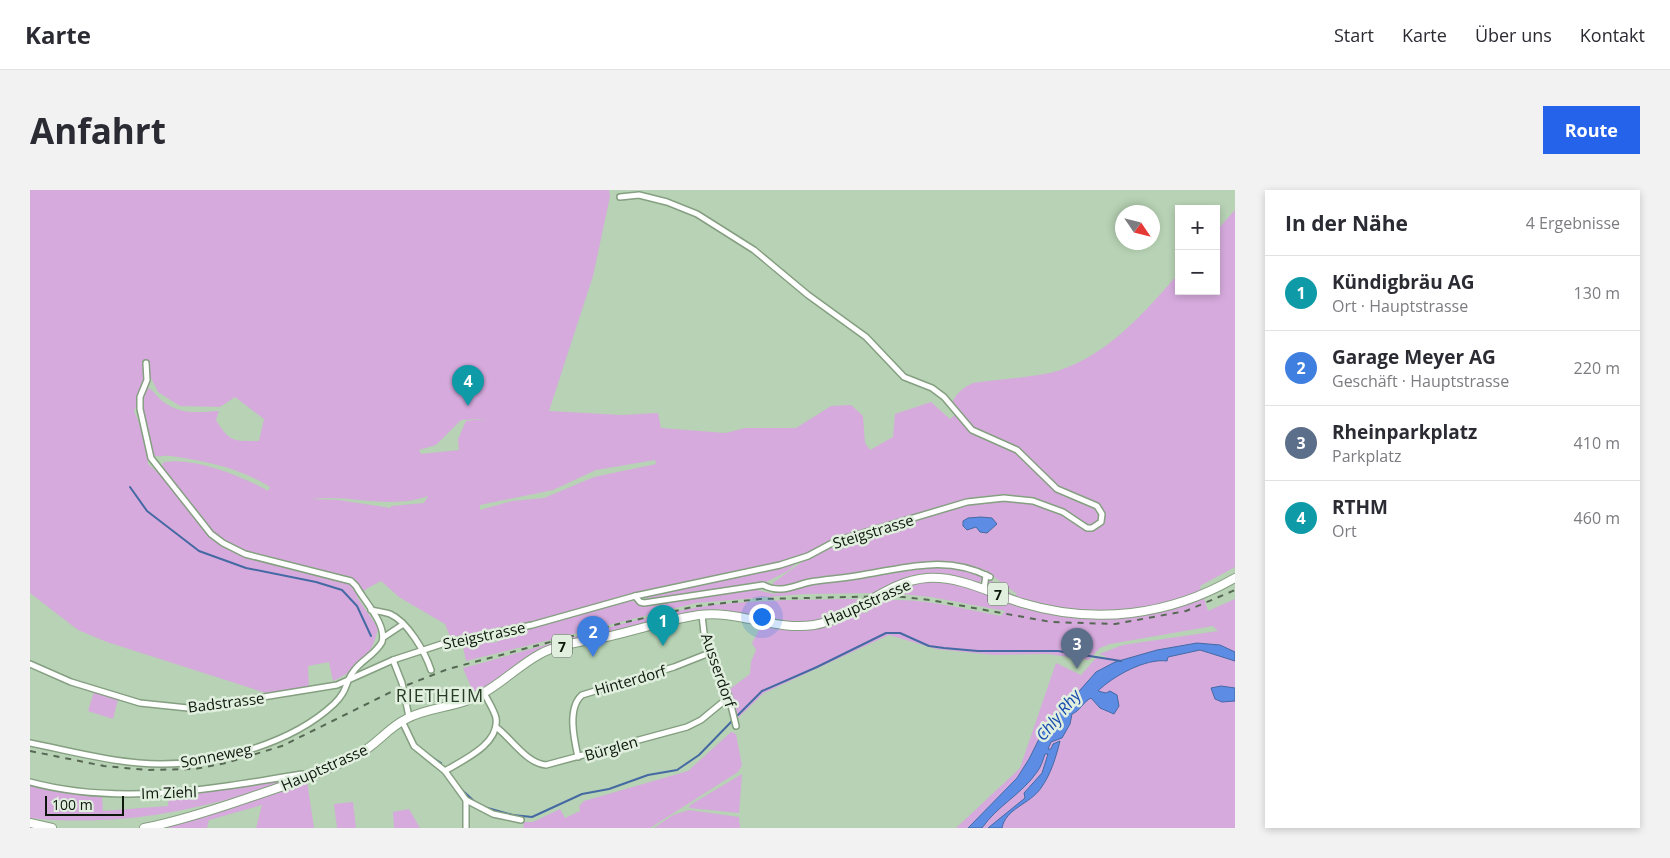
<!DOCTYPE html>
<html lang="de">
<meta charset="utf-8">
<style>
:root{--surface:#fff;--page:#f2f2f3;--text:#2b2b33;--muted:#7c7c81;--line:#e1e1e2;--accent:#2563eb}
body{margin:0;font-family:"Open Sans",sans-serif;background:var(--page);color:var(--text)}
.controls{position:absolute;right:15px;top:15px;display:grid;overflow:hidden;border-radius:0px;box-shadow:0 2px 8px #0003}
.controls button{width:45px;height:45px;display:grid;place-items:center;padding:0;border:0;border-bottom:1px solid var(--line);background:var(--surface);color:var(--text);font:25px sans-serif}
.compass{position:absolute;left:1085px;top:15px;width:45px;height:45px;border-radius:50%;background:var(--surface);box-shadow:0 2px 8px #0003;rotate:125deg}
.scale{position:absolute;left:15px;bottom:12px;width:79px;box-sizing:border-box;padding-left:5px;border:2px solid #0d170c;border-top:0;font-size:14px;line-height:18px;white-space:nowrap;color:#0d170c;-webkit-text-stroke:4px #e1efdf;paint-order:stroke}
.you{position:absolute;left:731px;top:426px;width:18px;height:18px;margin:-12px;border:4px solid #fff;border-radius:50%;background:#1a73e8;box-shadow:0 0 0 8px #1a73e833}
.badge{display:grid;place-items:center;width:32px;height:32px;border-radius:50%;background:var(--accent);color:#fff;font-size:16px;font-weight:700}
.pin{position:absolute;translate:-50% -41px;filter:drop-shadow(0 1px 2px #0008)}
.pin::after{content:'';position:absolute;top:26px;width:18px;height:15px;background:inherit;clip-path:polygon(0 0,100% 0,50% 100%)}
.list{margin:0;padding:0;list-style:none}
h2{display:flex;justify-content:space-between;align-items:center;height:65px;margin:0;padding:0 20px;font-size:21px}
h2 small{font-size:16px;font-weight:400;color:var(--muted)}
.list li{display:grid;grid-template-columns:32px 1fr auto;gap:15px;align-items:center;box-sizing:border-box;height:75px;padding:0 20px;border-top:1px solid var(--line)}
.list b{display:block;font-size:19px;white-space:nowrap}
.list p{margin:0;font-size:16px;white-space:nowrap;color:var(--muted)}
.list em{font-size:16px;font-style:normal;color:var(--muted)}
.map{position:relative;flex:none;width:1205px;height:638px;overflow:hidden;border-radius:0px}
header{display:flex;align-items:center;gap:30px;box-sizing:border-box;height:70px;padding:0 25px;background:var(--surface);border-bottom:1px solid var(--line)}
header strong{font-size:24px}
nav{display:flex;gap:28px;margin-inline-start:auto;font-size:18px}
.intro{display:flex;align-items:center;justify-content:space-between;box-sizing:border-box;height:120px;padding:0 30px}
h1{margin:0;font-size:35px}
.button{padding:12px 22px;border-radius:0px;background:var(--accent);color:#fff;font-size:18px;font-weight:700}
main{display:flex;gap:30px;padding:0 30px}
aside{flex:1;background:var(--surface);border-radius:0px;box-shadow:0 2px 8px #0003}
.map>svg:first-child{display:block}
</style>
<header>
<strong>Karte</strong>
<nav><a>Start</a><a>Karte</a><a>Über uns</a><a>Kontakt</a></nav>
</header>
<div class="intro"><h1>Anfahrt</h1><a class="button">Route</a></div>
<main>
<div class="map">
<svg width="1205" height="638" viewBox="0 0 1205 638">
<rect width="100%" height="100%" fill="#b7d2b4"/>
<g fill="#d6aadd" fill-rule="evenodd">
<path d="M0 0H579L580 7 563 86 519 221 592 225 628 223 631 238 696 243 715 238H766L801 216 821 215 833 226 835 253 840 260 863 247 865 224 901 212 920 229 926 224 920 218C924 205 931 199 943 193 968 189 995 188 1020 183 1074 170 1114 123 1149 83V101H1186V41L1205 20V377L1170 396 1178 421 1205 409V638H926L990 578 1026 473 1051 485 1066 468 1077 467 1069 464 1093 455 1188 441 1183 436 1080 454 1070 458 1059 470 1018 464 964 465 906 459 859 445 734 503 708 528 700 499 720 484 721 472 726 460 722 453 731 436 764 439 827 422 838 423 839 414C872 402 937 420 971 426L975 421 901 407 860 403C895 376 946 399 980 414L985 407 962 398 958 392 961 390 985 406 987 404 955 380 924 373 889 372 745 397 743 393 776 369 808 351 946 312 973 309 1004 312V308L975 304 945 307 804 348 776 364 758 381 734 393 619 409 609 407 761 373 612 401 534 425 421 449 415 434 369 407 351 391 336 399 327 407 348 438C343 465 327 480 303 491L299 472 278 476 279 498 236 503 77 452 48 440 0 403ZM120 186 128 202 150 216 190 217 205 207 234 229 229 251C204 251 200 253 186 230L189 221C169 222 152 225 135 213 128 209 124 200 117 197 107 210 117 253 125 266 131 267 135 265 141 266 176 271 210 278 240 297L238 301C212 286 164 267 134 272L132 275 137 286 134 288 118 274 117 252 104 221ZM457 229 436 231 428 249 429 260 391 264 389 260 406 255 431 230ZM625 270 626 274 564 287 514 308 482 311 450 320V315L523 300 566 280ZM398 306 394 313 361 316V318L308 310 281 309C320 304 360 320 398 306Z"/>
<path d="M888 376C906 377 941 373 953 389L948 393 919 385 899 384 884 386 864 393 847 403 774 404 666 413 436 471 432 451 457 446 458 453 468 452 467 444 532 430 596 410 619 414 722 399 744 404 778 395 840 387Z"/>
<path d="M811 409H835L810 423 778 432 763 433 689 419 649 424 521 456 459 494 443 502 433 478C511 457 590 431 670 417 716 410 764 410 811 409Z"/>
<path d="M64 502 88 509 83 529 58 521Z"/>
<path d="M701 542 706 544 712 575 708 582 620 638H493L494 632H503L530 619 535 628 550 621 549 616 554 611 658 581Z"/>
<path d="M712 584 709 623 659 618 660 615Z"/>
<path d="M266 585 268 587C180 618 95 638 0 628V596L72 606 73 621 138 616 139 605C182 602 224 595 266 585Z"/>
<path d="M277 591 284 638H226L232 615 179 630 177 638H135L180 625Z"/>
<path d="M323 612 326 638H307L304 614Z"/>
<path d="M379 619 390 638H364L363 622Z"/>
<path d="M659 620 709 627 710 638H624L643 625Z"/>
</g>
<g fill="#5d8ce4" stroke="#4569a3">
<path d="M951 327 962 328 967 334 957 343 950 342 946 337 937 340 933 336V331L938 328Z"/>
<path d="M1167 453 1190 455 1205 462V471L1170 460 1138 467 1137 471C1116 468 1083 486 1068 501L1076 503 1080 501 1087 505 1089 516 1084 524 1070 518 1061 508C1053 512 1050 521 1042 524L1040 534 1032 548 1021 552 1018 559H1021L1023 554 1030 551C1026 567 1021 584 1011 598 999 615 976 618 972 638H958L995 608 994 603 1012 583 1018 564H1015C1013 570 1011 577 1007 582 992 604 967 616 952 638H938L987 588 999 569 1012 543 1066 482 1085 472 1127 460Z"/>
<path d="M1191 496 1205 498V511L1192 512 1185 509 1181 498Z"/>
</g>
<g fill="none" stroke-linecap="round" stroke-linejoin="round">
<g stroke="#4569a3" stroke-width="2">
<path d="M100 297 117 321 169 361 216 378 286 392 312 400 327 416 341 446"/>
<path d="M708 525 732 501 787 477 856 443H870L899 456 914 458 948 461H1028L1091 471"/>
<path d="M403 568 411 573"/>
<path d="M432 600 445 612"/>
<path d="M454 617 483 625 502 627 552 604 579 599 618 585 647 580 669 565 703 530"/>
</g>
<g stroke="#859f81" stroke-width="8">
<g id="minor">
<path d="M954 399 956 385"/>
<path d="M605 406 610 412 614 413 733 395C751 404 762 396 780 392 799 389 818 388 837 384 880 377 918 365 960 387"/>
<path d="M341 420C347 421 354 422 360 424 378 432 395 462 401 480"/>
<path d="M672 425 674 443 699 507 706 536"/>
<path d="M354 447 372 435"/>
<path d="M363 470 372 493 379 527"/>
<path d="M0 474 41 492 110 513 158 518 190 514 307 495 363 470 418 452 502 435 605 406 750 375 778 366 806 351 937 312 974 308 1003 311 1033 322 1057 338H1062L1071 332 1072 324 1067 316 1027 299 987 260 942 240 914 207 902 198 874 187 836 147 778 105 724 60 667 24 637 12 609 5 590 7"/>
<path d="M372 531 384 556 415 581 436 610V638"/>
<path d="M466 537C482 549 496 573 516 575L657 537 671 530 699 507"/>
<path d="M0 553C36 560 72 570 109 573 171 579 258 557 304 514 318 501 315 492 323 482 331 470 345 465 352 452 357 434 334 411 326 396L321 391 215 364 193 353 181 344 121 268 110 219V207L117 190 116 173"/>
<path d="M548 567C544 549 537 518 552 505L644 477 682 462"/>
<path d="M415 581C433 570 470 554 466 528 464 520 458 511 454 503"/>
<path d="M0 592C89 616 183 599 272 584L276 587"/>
<path d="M436 610 463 624 491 630"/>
</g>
</g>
<g stroke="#859f81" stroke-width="10">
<g id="primary">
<path d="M0 633 22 638"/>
<path d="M114 638C150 631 186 619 221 607 257 595 295 582 329 564 346 555 358 538 376 529 398 517 425 518 448 506 470 495 488 476 510 464 529 454 551 452 572 448 604 441 636 430 669 425 708 420 745 441 784 435 825 428 855 391 897 388 931 386 960 403 992 413 1065 435 1139 426 1205 388"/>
</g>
</g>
<use href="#minor" stroke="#fff" stroke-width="5"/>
<use href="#primary" stroke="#fff" stroke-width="8"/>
<path stroke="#566854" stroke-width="2" stroke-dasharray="6 6" stroke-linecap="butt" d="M0 561 74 576 117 580 165 579 196 573 252 556 367 499 418 479 592 433 667 416 730 409 864 406 900 410 1021 432 1085 434 1156 421 1205 400"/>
</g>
<g text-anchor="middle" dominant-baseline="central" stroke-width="5" stroke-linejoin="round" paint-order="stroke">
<g fill="#e1efdf" stroke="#4d584b" stroke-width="1">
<rect x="958" y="392.5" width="20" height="23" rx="4"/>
<rect x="522" y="444.5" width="20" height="23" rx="4"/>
</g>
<g font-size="14" font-weight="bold" fill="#0d170c">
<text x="968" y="404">7</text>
<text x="532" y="456">7</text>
</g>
<g font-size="15" fill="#0d170c" stroke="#e1efdf">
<text transform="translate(843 341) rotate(-17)">Steigstrasse</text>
<text transform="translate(837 412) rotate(-24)">Hauptstrasse</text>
<text transform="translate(454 445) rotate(-12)">Steigstrasse</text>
<text transform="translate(689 480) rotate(71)">Ausserdorf</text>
<text transform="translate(600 490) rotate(-16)">Hinterdorf</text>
<text transform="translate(196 512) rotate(-7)">Badstrasse</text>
<text transform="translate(581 558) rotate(-16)">Bürglen</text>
<text transform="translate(186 565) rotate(-11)">Sonneweg</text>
<text transform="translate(294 577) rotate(-24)">Hauptstrasse</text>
<text transform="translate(139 602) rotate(-2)">Im Ziehl</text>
</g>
<g font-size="16" font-style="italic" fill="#1549af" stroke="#e1efdf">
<text transform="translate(1028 525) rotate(-51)">Chly Rhy</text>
</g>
<g font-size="18" letter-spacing="1" fill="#273e25" stroke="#e1efdf">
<text x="410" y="505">RIETHEIM</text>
</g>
</g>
</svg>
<div class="controls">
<button>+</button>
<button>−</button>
</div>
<svg class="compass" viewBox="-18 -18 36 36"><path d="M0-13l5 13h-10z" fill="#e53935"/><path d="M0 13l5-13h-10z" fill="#7c7c81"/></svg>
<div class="scale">100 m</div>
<div class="you"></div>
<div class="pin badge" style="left:633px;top:456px;background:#0f9aa8">1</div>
<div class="pin badge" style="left:563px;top:467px;background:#3f7fe0">2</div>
<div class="pin badge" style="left:1047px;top:479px;background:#5c6f8a">3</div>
<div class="pin badge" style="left:438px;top:216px;background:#0f9aa8">4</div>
</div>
<aside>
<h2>In der Nähe<small>4 Ergebnisse</small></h2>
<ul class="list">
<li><span class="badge" style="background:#0f9aa8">1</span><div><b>Kündigbräu AG</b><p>Ort · Hauptstrasse</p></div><em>130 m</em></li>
<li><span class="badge" style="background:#3f7fe0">2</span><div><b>Garage Meyer AG</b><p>Geschäft · Hauptstrasse</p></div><em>220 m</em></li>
<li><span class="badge" style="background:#5c6f8a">3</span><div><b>Rheinparkplatz</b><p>Parkplatz</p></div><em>410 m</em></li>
<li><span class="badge" style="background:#0f9aa8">4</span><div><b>RTHM</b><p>Ort</p></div><em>460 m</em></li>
</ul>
</aside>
</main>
